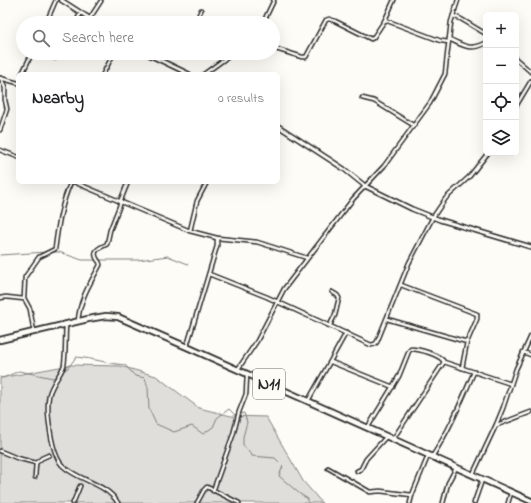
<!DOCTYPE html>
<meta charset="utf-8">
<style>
:root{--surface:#fff;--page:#f6f6f6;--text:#202124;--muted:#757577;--line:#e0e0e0}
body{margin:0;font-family:"Indie Flower",sans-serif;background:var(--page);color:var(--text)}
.controls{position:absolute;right:12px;top:12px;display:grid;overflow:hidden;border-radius:6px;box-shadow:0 4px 16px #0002}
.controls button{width:36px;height:36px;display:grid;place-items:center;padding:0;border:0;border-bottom:1px solid var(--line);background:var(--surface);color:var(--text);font:20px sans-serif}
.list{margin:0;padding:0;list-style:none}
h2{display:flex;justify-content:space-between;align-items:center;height:52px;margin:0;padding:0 16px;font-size:17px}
h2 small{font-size:13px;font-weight:400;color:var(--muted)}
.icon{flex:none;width:22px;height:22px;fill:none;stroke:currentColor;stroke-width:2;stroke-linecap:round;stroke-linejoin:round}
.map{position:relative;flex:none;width:531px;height:503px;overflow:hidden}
.search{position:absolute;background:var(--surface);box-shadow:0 4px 16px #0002;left:16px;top:16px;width:264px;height:44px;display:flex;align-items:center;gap:10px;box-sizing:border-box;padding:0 14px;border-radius:22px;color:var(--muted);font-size:15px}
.panel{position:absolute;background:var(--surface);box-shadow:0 4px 16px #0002;left:16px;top:72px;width:264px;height:112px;border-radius:6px}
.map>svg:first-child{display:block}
</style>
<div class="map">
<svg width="531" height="503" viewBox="0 0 531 503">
<rect width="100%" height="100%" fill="#fdfcf7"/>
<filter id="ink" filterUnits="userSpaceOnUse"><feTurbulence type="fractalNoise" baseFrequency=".025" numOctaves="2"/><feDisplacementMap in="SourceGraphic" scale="8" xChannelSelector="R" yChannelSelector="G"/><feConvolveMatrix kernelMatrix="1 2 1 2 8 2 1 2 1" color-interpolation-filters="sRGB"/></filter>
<g filter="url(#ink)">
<path fill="#dfdeda" stroke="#858482" d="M70 365 120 366 156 376 199 408 231 416 266 417 303 481 322 503H0V378Z"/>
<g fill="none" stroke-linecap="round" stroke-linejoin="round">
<g stroke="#7e7d7b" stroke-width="1">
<path d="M52 252H59L82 260H95"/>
<path d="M0 255 47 252"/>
<path d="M99 260H138L168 256 188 264"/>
<path d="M63 371 68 368 76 357C93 358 108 364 125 365L135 376 145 378 148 388 149 409 156 424 174 432 192 426 203 434 213 427 217 418 229 409 235 415 244 413 247 422 243 437V445L252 456 275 458 283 466 279 476 300 494 308 499V503"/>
<path d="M0 377 3 378 19 371 53 378 58 374"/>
</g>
<g stroke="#2b2b2b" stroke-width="5.5">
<g id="minor">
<path d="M201 10 198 17 208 23"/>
<path d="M453 16 461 19 486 34"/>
<path d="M90 18 101 1"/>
<path d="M385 20 394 0"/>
<path d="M46 23 56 0"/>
<path d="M75 23 81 13"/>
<path d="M263 23 274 0"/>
<path d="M449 39C465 46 469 51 486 43"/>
<path d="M273 48 302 57H306L326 20 329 19 335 21 371 39 373 38 385 20 441 41 449 42"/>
<path d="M48 53 55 58 59 53"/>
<path d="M516 59 531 72"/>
<path d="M22 74 32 53"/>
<path d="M103 74 114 53"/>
<path d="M204 74 233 53"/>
<path d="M0 78 18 83"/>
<path d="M362 98 374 101 413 125"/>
<path d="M516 106 531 81"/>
<path d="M0 130 7 109 5 100V88L1 78"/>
<path d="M0 150 18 157"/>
<path d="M74 182 190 231 217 238 257 242 307 258"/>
<path d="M120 202 128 182"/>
<path d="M190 231 197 201 207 182"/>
<path d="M209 274 267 297 371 345 375 344 377 342 409 263 433 217 446 198 469 177 488 153"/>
<path d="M401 285 477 314V319L467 342 462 368"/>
<path d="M0 298 6 297 24 299"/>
<path d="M387 319 467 342"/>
<path d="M78 321C80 298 90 284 100 265 100 262 98 261 97 259 91 249 103 247 107 244L110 230 121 202"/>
<path d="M66 325C65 338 66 352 64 365 62 373 52 383 49 395 46 410 51 455 63 466 79 481 106 483 118 503"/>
<path d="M330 325 335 315 339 298 337 295 332 292"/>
<path d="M34 332 30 309 24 298 25 277 39 257 55 249C58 226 61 204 71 182"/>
<path d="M187 346 217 246V238"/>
<path d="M523 352 531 355"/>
<path d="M331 362 393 387"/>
<path d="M238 369 257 341 284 289 353 199 384 166 430 103 445 74 451 22 458 0"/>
<path d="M308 401 346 333"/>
<path d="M497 425 531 412"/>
<path d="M368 427 399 376 409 351 411 349C419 349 441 355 444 362L511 384"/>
<path d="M393 439 444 362"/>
<path d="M0 451 17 458 36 463"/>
<path d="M432 457C450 429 461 402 474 372"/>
<path d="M328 468 370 492 380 491 412 495 428 456"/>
<path d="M357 471 361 469 366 459 386 437"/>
<path d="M473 474 496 425 503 408 516 369 531 336"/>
<path d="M35 477 36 463 42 458 49 455"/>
<path d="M213 491 233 435 239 412 246 394 247 375"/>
<path d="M73 503 80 486"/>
<path d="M197 503 204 490 207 487 239 503"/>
<path d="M410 503 412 495"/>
<path d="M443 503 448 483 456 468"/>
<path d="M474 503 482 480"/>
<path d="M508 503 511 493"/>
</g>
</g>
<g stroke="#2b2b2b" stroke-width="6">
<g id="tertiary">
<path d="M61 0 97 23"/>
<path d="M145 53 189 74"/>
<path d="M278 126 344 169 365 186 412 209 440 220 531 247"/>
</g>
</g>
<g stroke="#2b2b2b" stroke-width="8">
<path id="trunk" d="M0 340 88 319 106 316 118 317 187 347 531 501"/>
</g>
<use href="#minor" stroke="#fdfcf7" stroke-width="2.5"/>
<use href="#tertiary" stroke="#fdfcf7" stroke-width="3"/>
<use href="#trunk" stroke="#fdfcf7" stroke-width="4.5"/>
</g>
</g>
<g text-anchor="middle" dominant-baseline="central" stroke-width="4" stroke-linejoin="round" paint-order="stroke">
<rect fill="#fdfcf7" stroke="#6a6a68" stroke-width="1" x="253" y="369" width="32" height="30" rx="3"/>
<g font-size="17" font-weight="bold" fill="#2b2b2b">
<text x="269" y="384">N11</text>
</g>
</g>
</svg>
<div class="controls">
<button>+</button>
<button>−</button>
<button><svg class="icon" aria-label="locate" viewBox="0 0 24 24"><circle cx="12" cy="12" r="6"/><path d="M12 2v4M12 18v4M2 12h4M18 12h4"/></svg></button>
<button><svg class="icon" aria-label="layers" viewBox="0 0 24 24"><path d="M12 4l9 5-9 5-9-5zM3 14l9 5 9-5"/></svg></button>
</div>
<div class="search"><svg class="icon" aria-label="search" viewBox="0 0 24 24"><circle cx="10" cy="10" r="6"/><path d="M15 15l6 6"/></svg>Search here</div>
<section class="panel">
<h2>Nearby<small>0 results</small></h2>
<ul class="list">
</ul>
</section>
</div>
